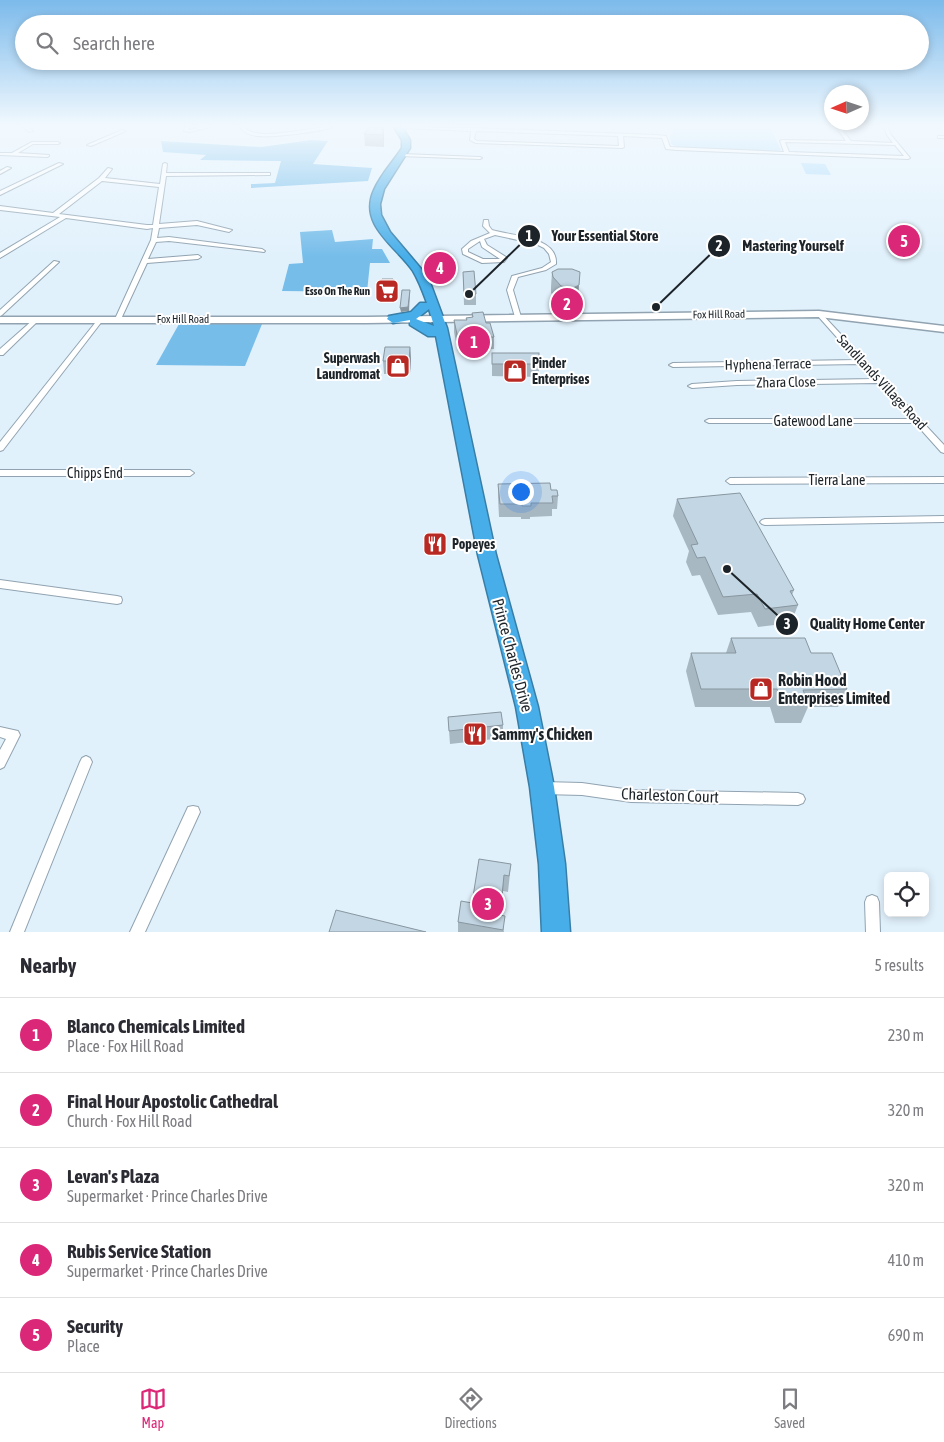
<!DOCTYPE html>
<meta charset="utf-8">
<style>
:root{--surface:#fff;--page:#f2f2f3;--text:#2b2b33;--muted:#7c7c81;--line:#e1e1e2;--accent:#db2777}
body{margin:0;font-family:"Asap Condensed",sans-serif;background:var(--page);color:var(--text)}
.controls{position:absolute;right:15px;bottom:15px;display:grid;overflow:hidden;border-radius:8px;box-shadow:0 2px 8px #0003}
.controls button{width:45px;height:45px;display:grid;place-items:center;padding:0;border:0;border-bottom:1px solid var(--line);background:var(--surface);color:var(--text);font:25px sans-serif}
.compass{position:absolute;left:824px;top:85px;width:45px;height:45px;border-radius:50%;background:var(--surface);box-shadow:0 2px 8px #0003;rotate:267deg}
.you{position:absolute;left:520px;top:491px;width:18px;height:18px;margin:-12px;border:4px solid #fff;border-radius:50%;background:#1a73e8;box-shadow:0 0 0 8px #1a73e833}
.badge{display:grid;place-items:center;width:32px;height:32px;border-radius:50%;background:var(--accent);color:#fff;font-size:16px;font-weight:700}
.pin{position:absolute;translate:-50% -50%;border:2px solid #fff;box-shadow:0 1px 5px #0006}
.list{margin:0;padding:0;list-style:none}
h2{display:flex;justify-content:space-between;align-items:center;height:65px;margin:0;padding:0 20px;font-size:21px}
h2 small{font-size:16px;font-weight:400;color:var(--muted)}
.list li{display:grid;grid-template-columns:32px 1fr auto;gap:15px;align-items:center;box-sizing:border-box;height:75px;padding:0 20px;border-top:1px solid var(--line)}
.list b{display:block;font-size:19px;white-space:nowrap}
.list p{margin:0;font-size:16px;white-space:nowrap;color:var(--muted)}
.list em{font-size:16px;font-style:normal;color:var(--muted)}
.icon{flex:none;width:28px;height:28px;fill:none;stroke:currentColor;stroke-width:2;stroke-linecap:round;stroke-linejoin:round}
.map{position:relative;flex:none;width:944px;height:932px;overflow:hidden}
.search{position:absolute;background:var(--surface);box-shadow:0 2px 8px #0003;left:15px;right:15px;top:15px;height:55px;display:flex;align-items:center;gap:12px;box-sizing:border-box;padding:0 18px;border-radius:28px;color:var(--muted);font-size:19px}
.sheet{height:440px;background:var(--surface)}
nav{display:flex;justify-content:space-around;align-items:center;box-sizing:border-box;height:70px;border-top:1px solid var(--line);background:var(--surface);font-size:14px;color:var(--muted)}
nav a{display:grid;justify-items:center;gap:2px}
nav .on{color:var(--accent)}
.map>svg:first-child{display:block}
</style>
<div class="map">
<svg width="944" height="932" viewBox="0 0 944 932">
<rect width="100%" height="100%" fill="#e1f1fc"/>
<g fill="#abdbfc">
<path d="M672 127H770L781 150 774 152 677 147 671 144 670 136 673 135Z"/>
<path d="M801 163 825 164 831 175 806 174Z"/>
</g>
<g fill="#76bdea">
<path d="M311 140 328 141 313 164 372 168 368 181 251 188V184L275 183 281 161 200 160 206 155 163 152 161 141 261 147Z"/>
<path d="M332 230 335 242 373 239 372 249H382L390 263H370L367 292 282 291 289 264 303 263 300 232Z"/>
<path d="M179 324H262L245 366 156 365Z"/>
</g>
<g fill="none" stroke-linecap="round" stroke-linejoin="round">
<g stroke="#91a3b0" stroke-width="2">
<g id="street">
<path d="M23 127H28L33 131 29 132Z"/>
<path d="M185 127H189L188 129 190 130 203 127H210L190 132 184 131Z"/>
<path d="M240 127H244C257 143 312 126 332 127 321 132 269 138 257 136 249 135 244 133 240 127Z"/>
<path d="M399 127 474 128 656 135 666 136 670 147 784 152 780 141 782 140 846 141 836 127H840L851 141 893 143 887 135 884 127H888L891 135 910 158 908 159 677 150 666 149 662 138 623 136 624 147 622 148 476 143 470 140 471 131 401 128ZM476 131 618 136 619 146 477 141 474 139ZM785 142 895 145 904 156 789 152Z"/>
<path d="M122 130 126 131 91 146 87 145Z"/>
<rect x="938" y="136" width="6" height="2"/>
<path d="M32 142H58L60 143 58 144H33L18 153 49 155V156L47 157 0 155V153H12Z"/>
<path d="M402 154 480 157 482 158 480 159 400 156V154Z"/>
<path d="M59 163 63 164 0 195V191Z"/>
<path d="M165 163 167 164 166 173H270V175H268L166 176 159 224 197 221 232 230 229 232 197 225 159 228 157 238 169 237 262 249 265 251 264 252 169 241 156 242 148 259 198 255 201 257 198 259 147 263 121 319 118 321 115 319 151 240 153 228 147 229 66 218 0 258V253L60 217 0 210V206L53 213 99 178 108 168 112 169 105 178 160 184 163 164ZM102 181 159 187 153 225H147L59 214Z"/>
<path d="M7 167 11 168 0 174V171Z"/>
<path d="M484 220H488L489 226 492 230C511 236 558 236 556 264L546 270 518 277 513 290 521 317 520 318H516L515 317 507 290 512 276 542 268 551 262 549 254 544 248 536 244 495 235 484 239 487 245 506 257 507 258 504 262 482 263 463 254 462 249 471 241 490 233 483 226ZM480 241 482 247 500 259H483L468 252V249Z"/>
<path d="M54 261 59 262 2 315 0 316V310Z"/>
<path d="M819 312 821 313 944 445V453L941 452 915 423H709L705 421 709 419H911L878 383 737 385 692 388 688 386 692 384 737 381 874 379 861 364 673 367 669 365 673 363 857 360 817 315 816 314Z"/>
<path d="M101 317 103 318V320L3 450 0 451V442L99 318Z"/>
<path d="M36 318 39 320 38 321 3 355H0V349L34 319Z"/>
<path d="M0 470H190L194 473 190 476H0Z"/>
<path d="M944 477V483L730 484 726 481 730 478Z"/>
<path d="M944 516V522L765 525 762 524 760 522 762 520 765 519Z"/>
<path d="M0 580 117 596 121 597 122 600 121 603 117 604 0 588Z"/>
<path d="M0 727 18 731 20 735 4 767 0 769V750L6 739 0 737Z"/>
<path d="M86 756 90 758 92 762 24 932H10L80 762 82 758Z"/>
<path d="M543 782 582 783 631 790 798 793 803 795 805 799 803 803 798 805 631 802 582 795 543 794 538 792 537 788 538 784Z"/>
<path d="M193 806 198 807 200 812 145 932H130L188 807Z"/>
<path d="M872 895 877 897 879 902 880 932H866L865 902 867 897Z"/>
</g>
</g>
<g stroke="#91a3b0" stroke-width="3">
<g id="secondary">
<path d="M194 127H203L200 129Z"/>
<path d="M819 311 944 326V332L819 317 366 323H0V317H366Z"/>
</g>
</g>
<g stroke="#397ea6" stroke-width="3">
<path id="highway" d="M394 127H402L410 140V148L384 189 380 204 381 215 390 232 428 277 447 328 496 555 538 707 554 787 565 864 570 932H542L539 864 530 787 516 707 478 555 436 336H428L410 325V320L393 323 387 319 389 316 411 312 420 303H427C423 292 419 281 413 271 396 246 358 225 374 190 381 174 393 162 402 148V140ZM429 309 434 326 416 319Z"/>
</g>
<use href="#street" fill="#fff" fill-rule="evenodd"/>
<use href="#secondary" fill="#fff" fill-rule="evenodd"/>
<use href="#highway" fill="#48aee9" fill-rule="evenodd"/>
</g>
<g fill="#a8b8c3">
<path d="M369 127H384V147L365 146 364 134Z"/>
<path d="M572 269 578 300 572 304 559 302 551 293V287L552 272Z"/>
<path d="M463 272 476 294V305H464Z"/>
<path d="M393 287V296L381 297 380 289Z"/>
<path d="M472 313 486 323 494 337V349L458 351 454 332V320H466V318L472 317Z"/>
<path d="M410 347 411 359 410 373 384 374 383 361Z"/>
<path d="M492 353 539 364V377L492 376Z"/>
<path d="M498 484 551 490 558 496 557 509H552V516L530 517V519H521V517H499L498 497Z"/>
<path d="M677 499 794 590 792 595 798 605 791 623 758 627 751 612 718 615 700 575 692 576 686 562 689 551 673 516Z"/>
<path d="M731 638 811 653 847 689 838 707H808L801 723H775L770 707H695L686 671 691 653H726Z"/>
<path d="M448 717 503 725V738L450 744Z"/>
<path d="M511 864 508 892 503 891 501 915 504 932H458V922Z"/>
</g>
<g fill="#88969f">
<path d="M383 127 384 134V147L383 135Z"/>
<path d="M579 285 578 300 572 304 573 288Z"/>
<path d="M410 290 409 311 401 312 400 308Z"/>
<path d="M410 347 411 359 410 373 409 361Z"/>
<path d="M504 875 503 891 499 930 500 915Z"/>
</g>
<g fill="#c3d6e3" stroke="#88969f">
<path d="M369 127H383V135L364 134Z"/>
<path d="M558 269H572L580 272 579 285 573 288 561 286 553 277 552 272Z"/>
<path d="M474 271 476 294H464L463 272Z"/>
<path d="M382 279H393V289H380Z"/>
<path d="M402 290H410L408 307 400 308Z"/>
<path d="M483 312 486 323H490L494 337 458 339 454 320H467L466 318 473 317 472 313Z"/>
<path d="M385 347H410L409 361H383Z"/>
<rect x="492" y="353" width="47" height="11"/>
<path d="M550 483 551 490H557L558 496H552L553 503H531V506H522V504H500L498 484Z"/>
<path d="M740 493 794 590 790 591 798 605 765 609 757 594 723 597 705 557 697 558 691 545 698 544 677 499Z"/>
<path d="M731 638H805L811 653H832L847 689 803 690 809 705H782L777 689H701L691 653H736Z"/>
<path d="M501 712 503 725 449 731 448 717Z"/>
<path d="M479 859 511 864 509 876 504 875 500 915 505 916 503 930 458 922 461 901 472 903Z"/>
<path d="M336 910 426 932H329Z"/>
</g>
<linearGradient id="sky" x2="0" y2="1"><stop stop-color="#7cbaeb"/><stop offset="0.49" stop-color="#f2f9fe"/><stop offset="1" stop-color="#f2f9fe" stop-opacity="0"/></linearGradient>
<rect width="944" height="257" fill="url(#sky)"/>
<defs>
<g id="supermarket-square" transform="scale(1.25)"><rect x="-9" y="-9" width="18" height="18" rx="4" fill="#b82923" stroke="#fff"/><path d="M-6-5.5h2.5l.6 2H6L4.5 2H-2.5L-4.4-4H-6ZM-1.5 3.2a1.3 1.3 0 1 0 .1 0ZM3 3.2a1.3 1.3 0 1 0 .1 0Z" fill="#fff"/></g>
<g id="shop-square" transform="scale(1.25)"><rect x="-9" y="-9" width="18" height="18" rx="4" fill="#b82923" stroke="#fff"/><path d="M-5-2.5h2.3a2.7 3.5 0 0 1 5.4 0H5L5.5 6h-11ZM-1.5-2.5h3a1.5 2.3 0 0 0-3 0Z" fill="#fff"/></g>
<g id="restaurant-square" transform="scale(1.25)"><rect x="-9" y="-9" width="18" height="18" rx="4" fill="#b82923" stroke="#fff"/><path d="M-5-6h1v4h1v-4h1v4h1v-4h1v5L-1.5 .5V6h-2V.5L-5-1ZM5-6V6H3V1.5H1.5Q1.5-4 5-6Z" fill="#fff"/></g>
</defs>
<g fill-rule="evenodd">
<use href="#supermarket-square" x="387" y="291"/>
<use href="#shop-square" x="398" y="366"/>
<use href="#shop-square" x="515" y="371"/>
<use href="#restaurant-square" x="435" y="544"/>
<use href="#shop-square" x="761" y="689"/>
<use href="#restaurant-square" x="475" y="734"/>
</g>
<g text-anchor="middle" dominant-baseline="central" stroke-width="4" stroke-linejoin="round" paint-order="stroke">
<g font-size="11" font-weight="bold" fill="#1d2429" stroke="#fff" text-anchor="end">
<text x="370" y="291">Esso On The Run</text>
</g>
<g font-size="11" fill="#1d2429" stroke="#fff">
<text transform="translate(719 314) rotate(-1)">Fox Hill Road</text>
<text x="183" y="319">Fox Hill Road</text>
</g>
<g font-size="14" font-weight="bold" fill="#1d2429" stroke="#fff" text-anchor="start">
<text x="380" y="358" text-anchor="end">Superwash<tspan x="380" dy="16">Laundromat</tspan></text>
<text x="532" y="363">Pinder<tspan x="532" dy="16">Enterprises</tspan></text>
<text x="452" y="544">Popeyes</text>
</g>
<g font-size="14" fill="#1d2429" stroke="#fff">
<text transform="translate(768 364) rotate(-1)">Hyphena Terrace</text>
<text transform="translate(786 382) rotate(-1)">Zhara Close</text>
<text transform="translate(882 382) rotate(47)">Sandilands Village Road</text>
<text x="813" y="421">Gatewood Lane</text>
<text x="95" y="473">Chipps End</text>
<text x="837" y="480">Tierra Lane</text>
</g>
<g font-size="16" fill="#1d2429" stroke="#fff">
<text transform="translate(513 655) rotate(75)">Prince Charles Drive</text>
<text transform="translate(670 795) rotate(2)">Charleston Court</text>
</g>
<g font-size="16" font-weight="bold" fill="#1d2429" stroke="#fff" text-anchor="start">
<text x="778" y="680">Robin Hood<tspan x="778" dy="18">Enterprises Limited</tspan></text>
<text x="492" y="734">Sammy's Chicken</text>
</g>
</g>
<path fill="none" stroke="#1d2429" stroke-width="2" d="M469 294L529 236M656 307L719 246M727 569L787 624"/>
<g fill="#1d2429" stroke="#fff" stroke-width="2">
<circle cx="469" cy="294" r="5"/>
<circle cx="656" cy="307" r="5"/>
<circle cx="727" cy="569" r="5"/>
<circle cx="529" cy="236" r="12"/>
<circle cx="719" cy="246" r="12"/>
<circle cx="787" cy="624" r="12"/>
</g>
<g font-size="15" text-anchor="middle" font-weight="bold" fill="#fff">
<text x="529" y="241">1</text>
<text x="719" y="251">2</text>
<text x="787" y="629">3</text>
</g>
<g font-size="15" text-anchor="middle" font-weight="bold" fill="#1d2429" stroke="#fff" stroke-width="4" stroke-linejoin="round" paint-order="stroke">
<text x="605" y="241">Your Essential Store</text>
<text x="793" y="251">Mastering Yourself</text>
<text x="867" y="629">Quality Home Center</text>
</g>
</svg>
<div class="controls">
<button><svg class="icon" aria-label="locate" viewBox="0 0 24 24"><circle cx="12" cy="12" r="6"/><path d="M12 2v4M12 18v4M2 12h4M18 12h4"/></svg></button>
</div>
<svg class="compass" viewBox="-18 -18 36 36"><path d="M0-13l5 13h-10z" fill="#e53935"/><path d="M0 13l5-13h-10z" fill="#7c7c81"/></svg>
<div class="you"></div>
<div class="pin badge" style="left:474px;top:342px">1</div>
<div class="pin badge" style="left:567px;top:304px">2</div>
<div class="pin badge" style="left:488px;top:904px">3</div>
<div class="pin badge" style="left:440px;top:268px">4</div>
<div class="pin badge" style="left:904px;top:241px">5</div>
<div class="search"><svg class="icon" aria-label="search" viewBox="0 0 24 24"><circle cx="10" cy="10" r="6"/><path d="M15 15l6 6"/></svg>Search here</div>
</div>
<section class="sheet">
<h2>Nearby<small>5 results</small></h2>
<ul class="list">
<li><span class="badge">1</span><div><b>Blanco Chemicals Limited</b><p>Place · Fox Hill Road</p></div><em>230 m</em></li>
<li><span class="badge">2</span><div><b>Final Hour Apostolic Cathedral</b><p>Church · Fox Hill Road</p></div><em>320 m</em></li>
<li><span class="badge">3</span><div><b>Levan's Plaza</b><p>Supermarket · Prince Charles Drive</p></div><em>320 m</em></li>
<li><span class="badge">4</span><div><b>Rubis Service Station</b><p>Supermarket · Prince Charles Drive</p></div><em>410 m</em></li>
<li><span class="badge">5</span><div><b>Security</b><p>Place</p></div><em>690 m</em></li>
</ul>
</section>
<nav>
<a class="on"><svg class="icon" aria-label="map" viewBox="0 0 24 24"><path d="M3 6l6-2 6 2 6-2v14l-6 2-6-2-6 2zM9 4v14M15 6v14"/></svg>Map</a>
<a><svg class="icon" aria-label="directions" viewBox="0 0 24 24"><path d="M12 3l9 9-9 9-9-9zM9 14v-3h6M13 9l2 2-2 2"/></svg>Directions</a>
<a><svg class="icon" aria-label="saved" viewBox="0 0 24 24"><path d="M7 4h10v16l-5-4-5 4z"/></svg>Saved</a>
</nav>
